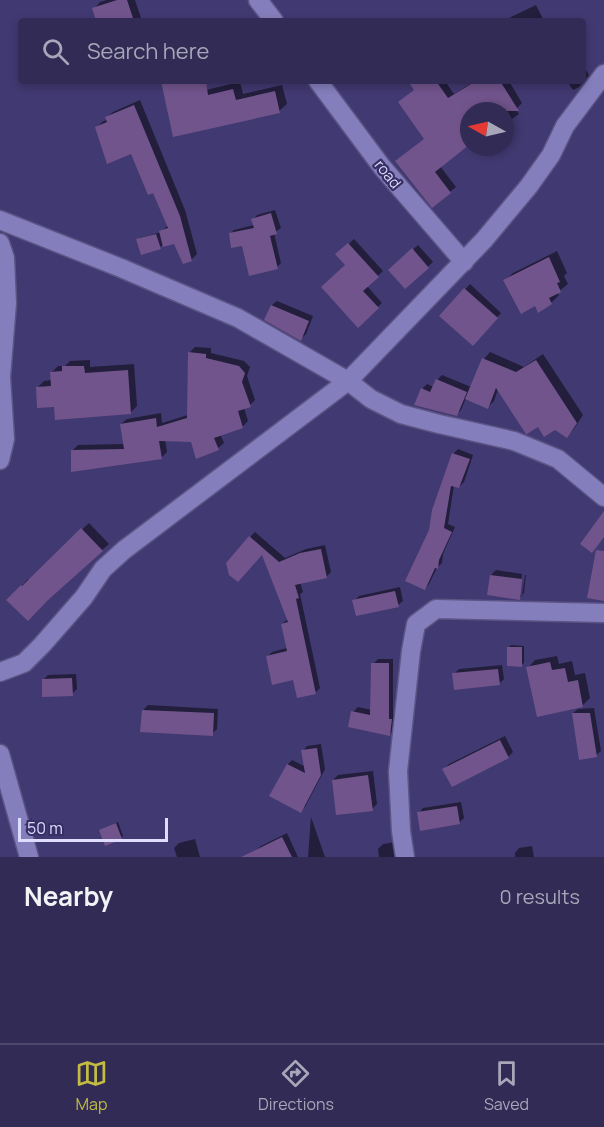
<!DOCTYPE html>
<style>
:root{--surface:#312b55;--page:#39335b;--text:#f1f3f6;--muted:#a8a7b9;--line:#4c476c;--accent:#c1bd40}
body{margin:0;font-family:Manrope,sans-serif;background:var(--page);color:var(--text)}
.compass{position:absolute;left:460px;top:102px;width:54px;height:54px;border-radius:50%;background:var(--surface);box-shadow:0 3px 9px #0003;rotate:278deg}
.scale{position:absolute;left:18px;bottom:15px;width:150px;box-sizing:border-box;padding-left:6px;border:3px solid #dfddff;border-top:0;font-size:16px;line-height:21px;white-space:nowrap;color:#dfddff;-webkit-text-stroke:4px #372f65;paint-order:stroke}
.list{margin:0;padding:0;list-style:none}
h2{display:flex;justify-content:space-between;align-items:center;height:78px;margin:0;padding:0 24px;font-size:26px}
h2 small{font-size:20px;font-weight:400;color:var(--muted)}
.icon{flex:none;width:33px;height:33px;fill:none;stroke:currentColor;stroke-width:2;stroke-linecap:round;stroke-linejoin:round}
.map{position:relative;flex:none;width:604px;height:857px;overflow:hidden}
.search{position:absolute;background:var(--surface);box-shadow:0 3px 9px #0003;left:18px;right:18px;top:18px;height:66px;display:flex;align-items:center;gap:15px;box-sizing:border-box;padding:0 21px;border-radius:6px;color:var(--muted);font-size:22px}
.sheet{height:186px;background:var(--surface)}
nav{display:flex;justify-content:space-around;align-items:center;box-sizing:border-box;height:84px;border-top:2px solid var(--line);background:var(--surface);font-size:16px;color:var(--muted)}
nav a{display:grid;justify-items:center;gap:3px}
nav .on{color:var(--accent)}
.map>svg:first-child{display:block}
</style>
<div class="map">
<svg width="604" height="857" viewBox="0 0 604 857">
<rect width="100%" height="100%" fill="#413971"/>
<g fill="#0007">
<path d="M107 0H135L142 21H98L94 9 100 2Z"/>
<path d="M536 5 544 21H503Z"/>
<path d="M583 65 589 75 579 87 573 90 567 81H583Z"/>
<path d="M410 81H445L454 94 475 81H509L522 103 516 109 519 114 505 124V111H469V143L440 166 456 187 432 206 426 138 400 102 416 89Z"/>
<path d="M240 82 243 94 282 85 287 104 279 111 175 97Z"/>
<path d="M140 100 185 210 197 254 191 260 175 242 164 244 160 247 138 240 140 238 161 232 168 225 154 191 132 153 97 127 102 122 108 119 107 117 113 112Z"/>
<path d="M275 210 281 228 274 233 281 263 277 267 243 245 230 234 234 230 254 225 253 220 257 215Z"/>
<path d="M354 239 383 271 367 286 382 303 358 326 347 265 337 255Z"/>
<path d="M418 245 433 262 405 287 395 265Z"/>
<path d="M557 251 567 273 564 276 568 284 557 293 559 295 551 303 539 310 535 304 505 280 513 273Z"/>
<path d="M470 284 501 313 477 340 441 316Z"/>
<path d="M277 301 313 316 306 334 301 339 266 319 272 305Z"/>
<path d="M195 347 211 348V353L244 361 250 367 247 376 255 400 250 405 244 408 248 421 242 427 220 434 224 443 218 448 197 457 192 441 165 439 167 452 161 458 72 451 78 445 124 444 121 424 127 419 161 413 162 423 188 415 190 352Z"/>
<path d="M490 352 524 367 543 354 583 415 573 430 567 436 555 428 539 425 498 389 494 401 487 408 466 398 461 410 456 415 422 389 427 384 434 387 437 380 442 375 471 387 484 359Z"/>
<path d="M90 360V367L134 364 137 406 130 413 56 405 38 387 44 381 52 380V372L58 366H65L70 361Z"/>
<path d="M458 449 473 455 464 482 459 487 454 485 448 524 455 527 443 554 442 563 437 568 429 584 425 589 430 530 453 454Z"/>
<path d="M89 523 109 544 102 550 8 600 28 579 29 580Z"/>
<path d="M255 532 285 558 306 549 325 545 331 572 326 577 300 582 303 592 300 594 320 688 315 693 267 657 272 652 287 648 282 624 288 619 262 552 250 537Z"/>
<path d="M496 570 522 574 519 595H522L525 575H526L524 593 519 598 491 575Z"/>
<path d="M400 587 403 601 398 605 354 601 359 596Z"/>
<path d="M511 645 524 646V663L521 665 509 647Z"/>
<path d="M557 656 559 664 572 661 575 675 585 673 590 698 583 705 538 715 528 668 535 660Z"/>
<path d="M378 659H393V714L396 715 395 729 390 734 353 712 358 707 372 710 373 664Z"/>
<path d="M502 665 504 679 499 684 454 674 459 669Z"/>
<path d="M76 674 77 689 72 694 43 680 48 675Z"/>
<path d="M148 705 218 709 217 729 212 734 143 710Z"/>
<path d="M594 708 601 751 596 755 573 713 578 709Z"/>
<path d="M505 736 513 752 508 757 452 785 444 769 449 764Z"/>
<path d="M321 744 325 769 305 807 300 811 271 795 288 764 292 760 306 767 303 751 307 746Z"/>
<path d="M373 771 377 804 372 809 333 780 338 775Z"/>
<path d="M461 802 464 818 459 823 419 813 423 808Z"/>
<path d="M311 817 325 857H308Z"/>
<path d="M118 822 123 836 121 838 101 830Z"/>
<path d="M287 833 298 857H247L261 846Z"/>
<path d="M195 839 200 857H177L174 848 179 843Z"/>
<path d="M396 842 399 857H379L378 849 383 844Z"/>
<path d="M532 846 534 857H515V853L519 848Z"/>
</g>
<g fill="#72548c">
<path d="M117 0H127L134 21H96L92 8Z"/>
<path d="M161 81H206L208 95 233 89 236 100 275 91 280 113 173 137Z"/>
<path d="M408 81H436L448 98 476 81H500L519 111H469V145L435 172 451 193 432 208 395 161 424 139 398 102 414 90Z"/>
<path d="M134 105 180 216 192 261 183 264 174 244 163 247 159 231 168 228 153 193 148 195 131 154 107 164 95 127 107 122 105 117Z"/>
<path d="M271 213 277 234 270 236 278 269 249 276 242 246 231 248 229 233 254 228 251 219Z"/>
<path d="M156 234 161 249 141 255 136 239Z"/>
<path d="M348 243 379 277 363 291 379 308 358 328 321 287 345 265 335 254Z"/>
<path d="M412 248 429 268 405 289 388 270Z"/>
<path d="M549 257 560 282 557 283 561 292 549 298 552 304 538 313 535 306 521 314 503 280Z"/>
<path d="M464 288 498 318 473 346 439 316Z"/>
<path d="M271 305 309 321 301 341 264 320Z"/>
<path d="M188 352 206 354V358L239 366 245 373 242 382 251 407 238 411 243 428 214 438 219 450 196 459 191 442 159 441 162 459 71 472V450L124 449 120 424 156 418 157 427 187 418Z"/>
<path d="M482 358 516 372 536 360 577 423 567 438 555 430 544 437 538 427 527 434H526L496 388 488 409 465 399Z"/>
<path d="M62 366H84L85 373 128 370 131 414 55 420 54 407 37 408 36 387 51 386 50 372 62 371Z"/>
<path d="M436 379 467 392 457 416 414 405 421 388 430 392Z"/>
<path d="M452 453 470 459 459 488 451 486 444 528 452 532 439 560 438 569 435 568 425 590 405 581 429 530 432 510Z"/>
<path d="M604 511V537L592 553 580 544Z"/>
<path d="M81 528 103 551 48 600 28 621 6 600 21 585 22 586Z"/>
<path d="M249 536 279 562 300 553 321 549 327 578 295 585 299 598 296 599 316 694 297 698 293 680 272 685 266 656 287 651 281 624 288 622 262 555 238 582 229 575 226 563Z"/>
<path d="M596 550 604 551V601L587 598Z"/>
<path d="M490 575 522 579 520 600 487 595Z"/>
<path d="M395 591 399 607 356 616 352 600Z"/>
<path d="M507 647H522V667L507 666Z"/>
<path d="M550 662 552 670 565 668 568 682 578 680 583 707 537 717 526 667Z"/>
<path d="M371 663H389V719H392L390 736 348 727 351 711 370 715Z"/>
<path d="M498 669 500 685 454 690 452 673Z"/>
<path d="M72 678 73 696 42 697V679Z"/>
<path d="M142 710 214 713 213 736 140 732Z"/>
<path d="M572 713H590L597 757 579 760Z"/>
<path d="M500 740 509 758 452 787 442 769Z"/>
<path d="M317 748 321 775 301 813 269 796 287 764 305 773 301 750Z"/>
<path d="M368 775 373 811 336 815 332 780Z"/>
<path d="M457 806 460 824 420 831 417 812Z"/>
<path d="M116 823 122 839 105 846 99 830Z"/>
<path d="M282 837 292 857H241Z"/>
</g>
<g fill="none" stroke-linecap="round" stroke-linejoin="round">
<g stroke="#5c5484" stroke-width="21">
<g id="street">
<path d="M258 0 274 21"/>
<path d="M318 81 382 167 464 262"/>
<path d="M0 220 121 268 238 318 348 381 371 399 401 414 439 424 514 441 558 459 604 497"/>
<path d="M0 243 5 258 7 303 1 377 5 439 0 460"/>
<path d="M0 672 24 663 42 645 84 597 103 569 124 550 348 381 484 240 529 186 551 155 565 126 604 74"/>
<path d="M0 754 29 857"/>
<path d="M405 857 401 831 398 771 411 651 416 624 436 609 604 613"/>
</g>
</g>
<use href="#street" stroke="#847ebc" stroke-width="18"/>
</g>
<g text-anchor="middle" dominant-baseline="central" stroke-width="4.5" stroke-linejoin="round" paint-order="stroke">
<g font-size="15" fill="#dfddff" stroke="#372f65">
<text transform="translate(388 174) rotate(51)">road</text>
</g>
</g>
</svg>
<svg class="compass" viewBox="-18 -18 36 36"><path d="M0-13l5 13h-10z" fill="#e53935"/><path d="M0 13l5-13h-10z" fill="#a8a7b9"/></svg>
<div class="scale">50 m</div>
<div class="search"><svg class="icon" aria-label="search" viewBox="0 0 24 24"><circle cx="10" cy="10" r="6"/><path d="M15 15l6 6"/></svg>Search here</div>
</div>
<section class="sheet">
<h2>Nearby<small>0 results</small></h2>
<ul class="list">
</ul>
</section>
<nav>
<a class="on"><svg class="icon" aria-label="map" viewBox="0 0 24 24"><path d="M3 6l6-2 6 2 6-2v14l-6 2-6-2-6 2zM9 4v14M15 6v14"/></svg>Map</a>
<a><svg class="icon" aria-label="directions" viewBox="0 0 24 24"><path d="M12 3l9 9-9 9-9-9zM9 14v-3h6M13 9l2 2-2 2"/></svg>Directions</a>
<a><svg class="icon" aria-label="saved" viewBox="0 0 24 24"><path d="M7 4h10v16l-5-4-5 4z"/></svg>Saved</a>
</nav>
